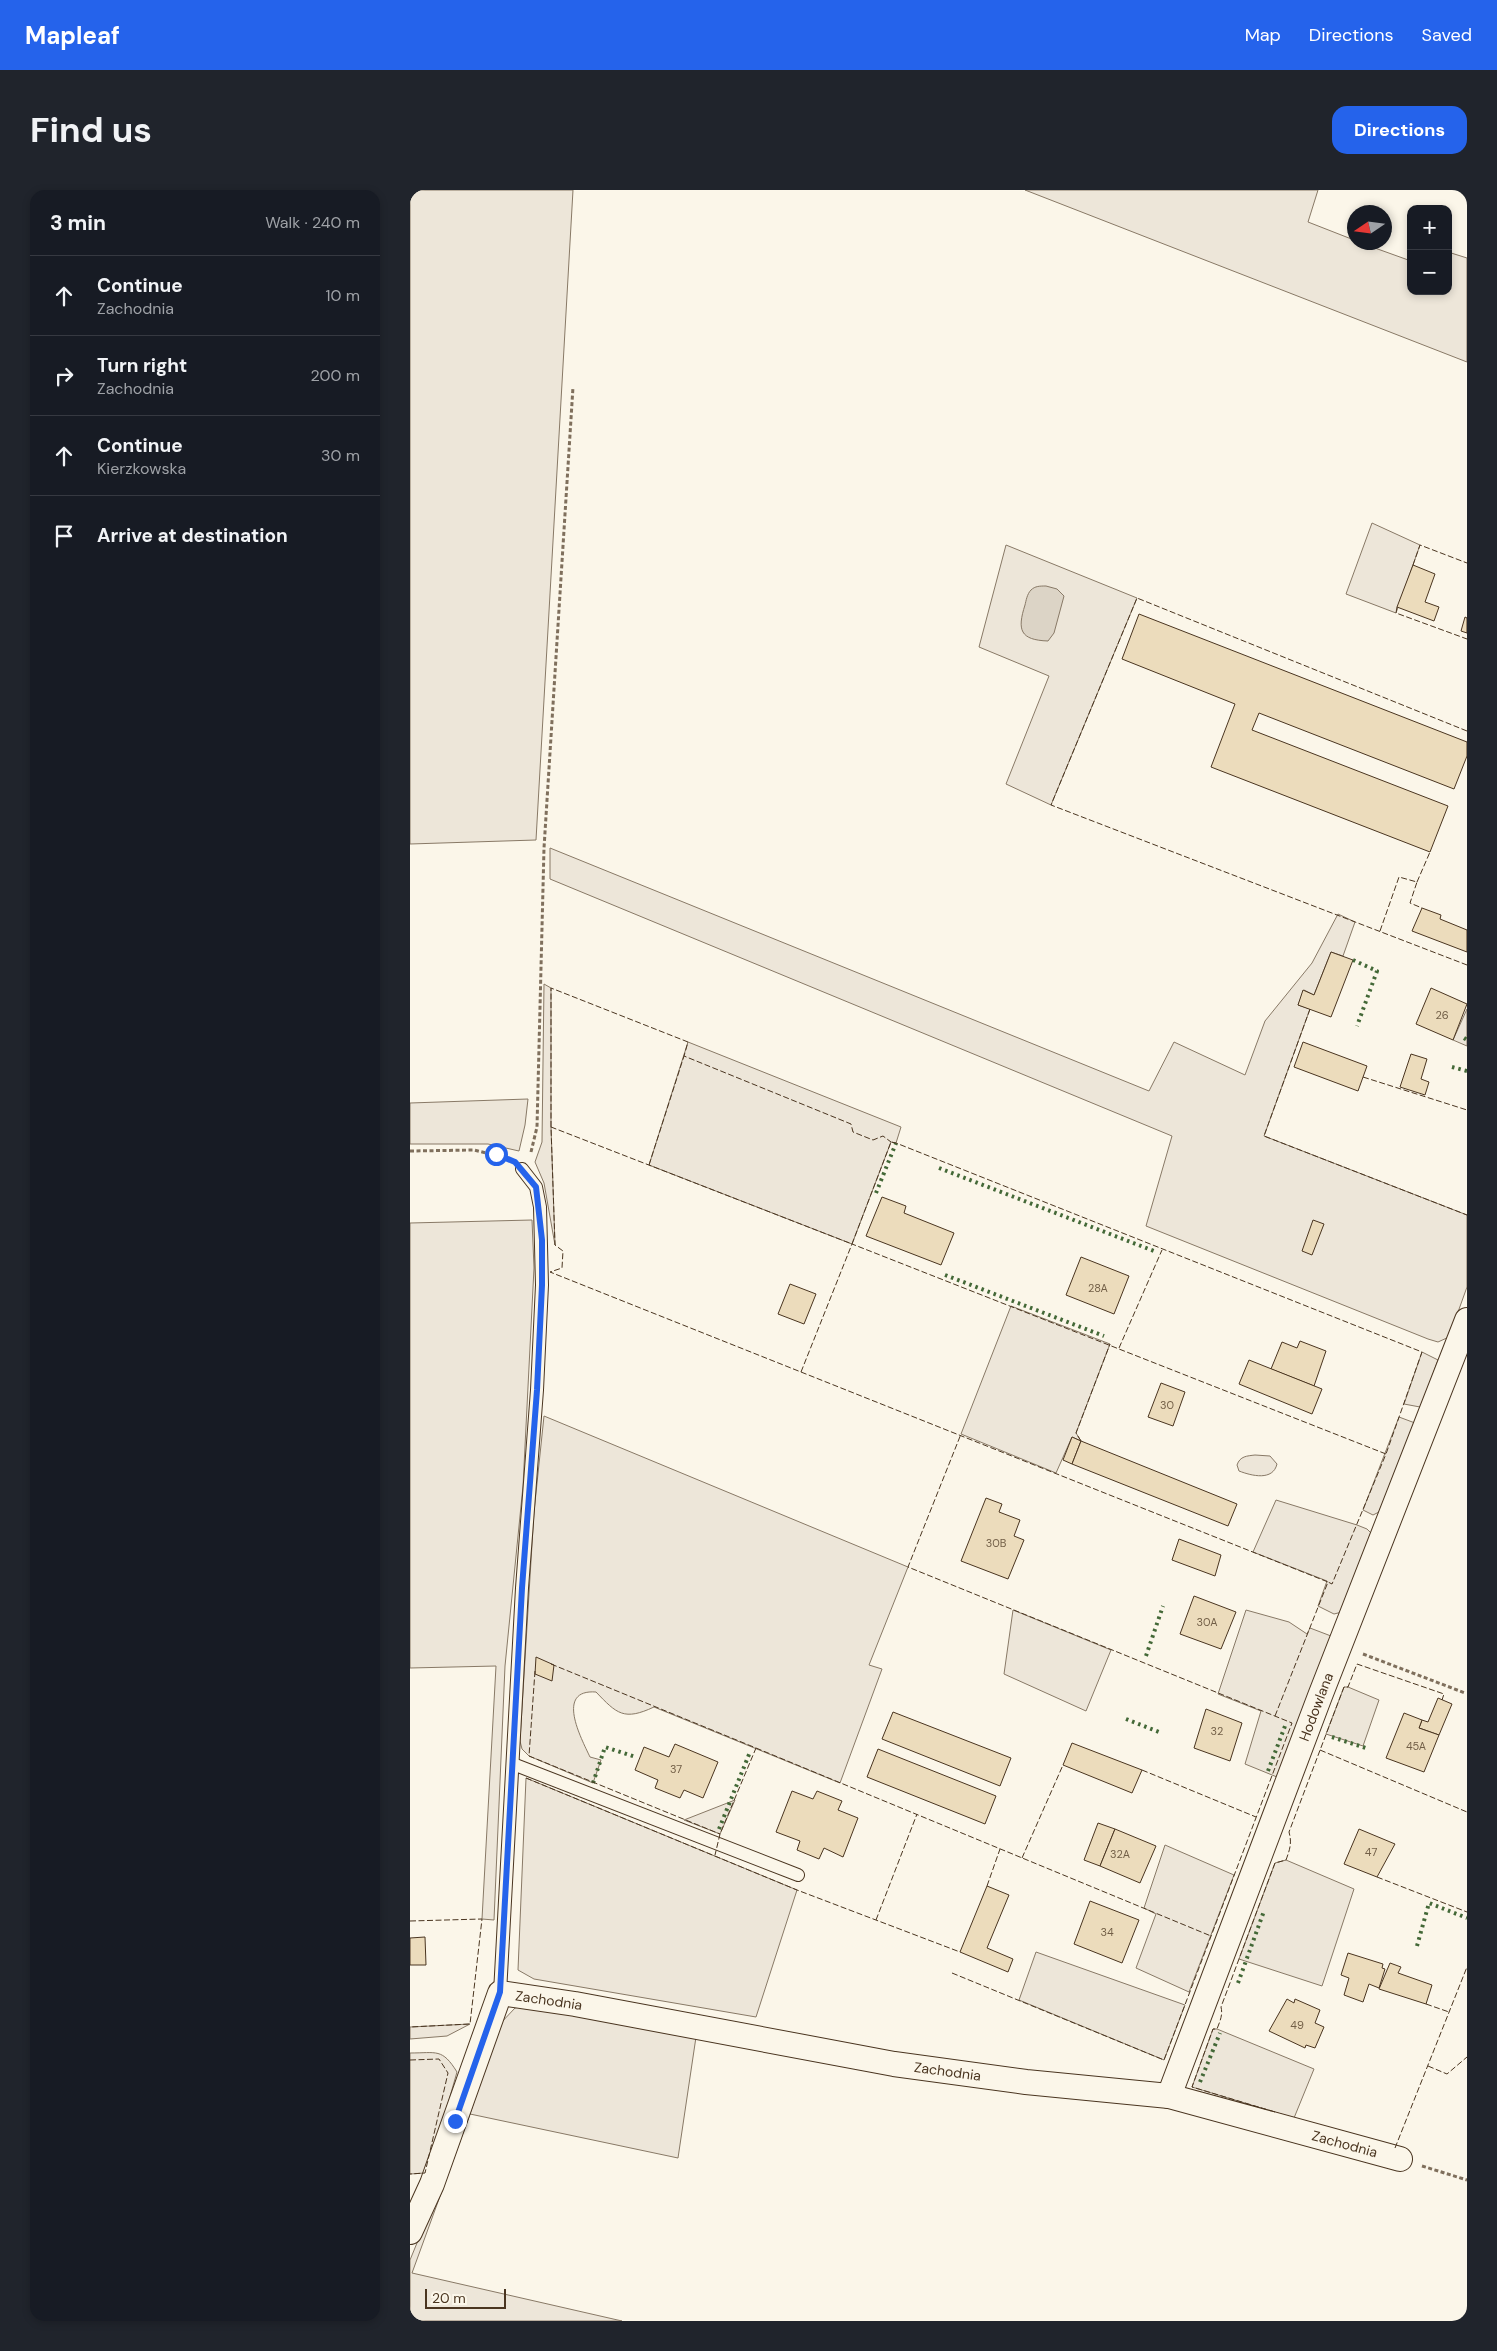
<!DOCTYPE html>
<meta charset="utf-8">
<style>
:root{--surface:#171b24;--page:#20242c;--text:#f1f3f6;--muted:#9ea1a6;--line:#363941;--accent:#2563eb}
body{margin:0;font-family:"DM Sans",sans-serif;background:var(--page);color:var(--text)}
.controls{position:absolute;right:15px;top:15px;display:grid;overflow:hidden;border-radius:10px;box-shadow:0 2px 8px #0003}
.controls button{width:45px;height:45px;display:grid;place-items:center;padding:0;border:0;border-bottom:1px solid var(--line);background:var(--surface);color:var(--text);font:25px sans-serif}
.compass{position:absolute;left:937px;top:15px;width:45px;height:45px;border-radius:50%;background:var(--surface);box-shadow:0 2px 8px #0003;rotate:257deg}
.scale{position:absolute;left:15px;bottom:12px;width:81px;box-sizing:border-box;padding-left:5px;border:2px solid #4a3520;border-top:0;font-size:14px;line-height:18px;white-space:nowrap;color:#4a3520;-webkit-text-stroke:4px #fbf6e9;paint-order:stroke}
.stop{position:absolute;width:15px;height:15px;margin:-11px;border:4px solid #2563eb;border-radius:50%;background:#fff}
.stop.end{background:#2563eb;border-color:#fff;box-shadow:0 1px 5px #0008}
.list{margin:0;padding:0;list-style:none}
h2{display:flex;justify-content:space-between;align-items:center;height:65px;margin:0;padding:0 20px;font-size:21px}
h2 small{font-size:16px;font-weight:400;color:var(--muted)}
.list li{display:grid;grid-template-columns:32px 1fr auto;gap:15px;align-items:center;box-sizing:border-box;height:80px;padding:0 20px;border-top:1px solid var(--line)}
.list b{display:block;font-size:19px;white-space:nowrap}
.list p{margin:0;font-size:16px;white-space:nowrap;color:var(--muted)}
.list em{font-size:16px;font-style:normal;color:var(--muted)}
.icon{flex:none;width:28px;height:28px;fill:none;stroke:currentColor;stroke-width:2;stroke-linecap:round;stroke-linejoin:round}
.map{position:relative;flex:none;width:1057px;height:2131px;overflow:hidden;border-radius:15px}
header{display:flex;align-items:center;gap:30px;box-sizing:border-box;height:70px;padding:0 25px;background:var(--accent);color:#fff}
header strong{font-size:24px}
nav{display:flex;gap:28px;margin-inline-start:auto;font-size:18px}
.intro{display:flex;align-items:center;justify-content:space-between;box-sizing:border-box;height:120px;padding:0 30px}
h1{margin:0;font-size:35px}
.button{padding:12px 22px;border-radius:15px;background:var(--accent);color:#fff;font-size:18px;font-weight:700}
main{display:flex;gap:30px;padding:0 30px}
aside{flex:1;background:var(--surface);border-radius:15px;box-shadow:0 2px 8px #0003}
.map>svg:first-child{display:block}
</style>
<header>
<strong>Mapleaf</strong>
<nav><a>Map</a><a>Directions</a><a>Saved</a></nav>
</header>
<div class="intro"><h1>Find us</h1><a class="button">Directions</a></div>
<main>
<aside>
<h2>3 min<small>Walk · 240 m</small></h2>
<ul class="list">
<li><svg class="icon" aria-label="ahead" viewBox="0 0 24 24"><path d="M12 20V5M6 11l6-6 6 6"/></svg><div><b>Continue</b><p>Zachodnia</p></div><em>10 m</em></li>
<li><svg class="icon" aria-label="right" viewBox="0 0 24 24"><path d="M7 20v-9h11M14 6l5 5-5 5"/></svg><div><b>Turn right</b><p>Zachodnia</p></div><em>200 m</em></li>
<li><svg class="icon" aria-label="ahead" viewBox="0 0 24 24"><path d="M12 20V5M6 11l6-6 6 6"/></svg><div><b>Continue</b><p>Kierzkowska</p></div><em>30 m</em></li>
<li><svg class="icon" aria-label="arrive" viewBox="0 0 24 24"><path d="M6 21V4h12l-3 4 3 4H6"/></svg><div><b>Arrive at destination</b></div></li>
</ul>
</aside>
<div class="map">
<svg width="1057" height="2131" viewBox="0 0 1057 2131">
<rect width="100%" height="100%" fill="#fbf6e9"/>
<g fill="#ede6d9" stroke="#887966">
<path d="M0 0H163L126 650 0 654Z"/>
<path d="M615 0H908L898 32 944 50V52L951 53 1001 71V101H1038V62L1057 68V172Z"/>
<path d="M962 333 1010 355 986 423 936 404Z"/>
<path d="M596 355 727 408 641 615 596 594 639 486 569 457Z"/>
<path d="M140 658 739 901 764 852 835 885 855 831 902 773 928 724 945 732 933 766 921 762 904 805 894 800 888 815 900 819 854 946 1057 1025V1097L1039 1147 1028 1152 1018 1149 736 1036 762 946 140 689Z"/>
<path d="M134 794 141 798V937L145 1055 134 993 125 972 132 952Z"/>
<path d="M1057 819V856L1043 850Z"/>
<path d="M278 852 491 937 486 953 481 952 442 1054 239 975Z"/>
<path d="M118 909 115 935 109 961 78 954H0V913Z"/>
<path d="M122 1030 124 1078 113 1296 95 1476 84 1730 72 1729 86 1476 0 1478V1033Z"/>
<path d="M601 1116 700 1154 666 1243 671 1251 662 1247 646 1283 551 1244Z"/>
<path d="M1012 1162 1028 1170 1013 1212 1010 1217 994 1214Z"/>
<path d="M134 1226 498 1377 459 1475 472 1479 430 1593 244 1517C214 1531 207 1524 186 1502 145 1499 171 1548 180 1567L191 1570 183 1593 119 1566 112 1559 110 1551 124 1322Z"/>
<path d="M989 1227 1005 1233 969 1322 963 1325 953 1320Z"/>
<path d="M845 1265 860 1266 867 1274C863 1291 842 1286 829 1281L827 1275C830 1266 837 1266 845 1265Z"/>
<path d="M866 1310 947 1335 957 1339 961 1343 932 1422 924 1424 908 1416 917 1391 843 1362Z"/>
<path d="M603 1420 701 1460 676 1521 594 1484Z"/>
<path d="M836 1420 879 1432 897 1444 900 1438 921 1446 867 1587 835 1574 851 1521 808 1504Z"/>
<path d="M934 1497H938L969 1510 953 1556 916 1544Z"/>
<path d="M116 1588 387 1700 346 1827 124 1789 108 1780Z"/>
<path d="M325 1610 310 1644 274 1630Z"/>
<path d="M755 1655 824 1685 779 1802 726 1778 746 1724 734 1718Z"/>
<path d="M876 1670 944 1699 912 1796 829 1769 865 1673Z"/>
<path d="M626 1762 775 1815 754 1870 609 1810Z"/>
<path d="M121 1814 286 1847 268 1968 60 1924 2 2083 212 2131H0V2070L60 1924 89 1835 105 1818Z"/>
<path d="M60 1834 37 1846 0 1849V1837Z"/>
<path d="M803 1839H807L904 1879 884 1928 782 1897Z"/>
<path d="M0 1863C27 1863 32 1858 47 1882L31 1938 15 1983 0 1984Z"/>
</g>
<path fill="#dcd4c6" stroke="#887966" d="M636 396 647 399 654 406 644 443 638 451C610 450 607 440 615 415 616 411 617 404 621 400 625 396 630 396 636 396Z"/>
<g fill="#ecdcbc" stroke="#4a3520">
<path d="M1003 375 1025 384 1015 412 1029 417 1024 431 987 417Z"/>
<path d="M729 424 1057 552V566L1044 599 849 523 842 540 1038 616 1020 662 801 577 825 514 712 469Z"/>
<path d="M1055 427 1057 428V443L1051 441Z"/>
<path d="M1012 718 1031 725 1030 729 1057 740V762L1002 741Z"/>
<path d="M921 762 943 770 921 827 888 815 893 800 904 805Z"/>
<path d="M1021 798 1057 814 1043 850 1006 834Z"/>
<path d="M893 852 957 876 948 901 884 877Z"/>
<path d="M1001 864 1017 869 1011 889 1019 892 1015 905 990 897Z"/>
<path d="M472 1007 496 1016 494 1023 544 1043 531 1075 456 1046Z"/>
<path d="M903 1030 914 1034 902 1065 892 1061Z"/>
<path d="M671 1067 719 1086 704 1124 656 1105Z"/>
<path d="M380 1094 406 1104 394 1134 368 1124Z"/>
<path d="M890 1151 916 1161 904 1196 861 1179 872 1152 887 1158Z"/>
<path d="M839 1170 912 1199 902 1224 829 1194Z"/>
<path d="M751 1193 775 1202 763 1236 738 1227Z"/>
<path d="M662 1247 671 1251 662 1274 653 1270Z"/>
<path d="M671 1251 827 1314 818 1336 662 1274Z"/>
<path d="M576 1308 592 1314 589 1322 610 1330 604 1346 614 1350 598 1389 551 1371Z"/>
<path d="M769 1349 811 1365 805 1386 762 1370Z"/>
<path d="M784 1406 826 1422 811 1459 770 1444Z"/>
<path d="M126 1467 144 1475 142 1491 125 1484Z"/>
<path d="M1028 1508 1042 1514 1029 1545 1009 1538 1012 1530 1018 1532Z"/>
<path d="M796 1519 832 1533 820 1571 784 1558Z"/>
<path d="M483 1522 601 1568 590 1596 472 1549Z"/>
<path d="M994 1523 1012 1530 1009 1538 1029 1545 1014 1582 976 1568Z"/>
<path d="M662 1553 732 1580 722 1603 653 1575Z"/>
<path d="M265 1554 308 1572 293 1608 274 1600 270 1608 245 1598 248 1590 225 1580 234 1557 259 1567Z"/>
<path d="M468 1559 586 1606 575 1634 457 1587Z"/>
<path d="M382 1601 403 1609 407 1601 432 1611 428 1620 448 1628 433 1667 414 1658 409 1669 387 1660 390 1651 366 1642Z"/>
<path d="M688 1633 705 1639 690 1676 674 1670Z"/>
<path d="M705 1639 746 1656 730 1693 690 1676Z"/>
<path d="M949 1639 985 1654 967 1687 934 1674Z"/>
<path d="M577 1696 599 1705 577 1758 603 1769 598 1782 550 1762Z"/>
<path d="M680 1711 729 1730 712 1773 664 1754Z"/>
<path d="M15 1747 16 1775H0V1748Z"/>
<path d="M938 1763 973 1774 972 1778 975 1779 969 1798 959 1794 953 1812 934 1805 939 1788 931 1785Z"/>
<path d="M980 1773 991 1777 988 1783 1022 1795 1016 1814 969 1799Z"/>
<path d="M877 1809 884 1813 885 1809 910 1820 905 1833 914 1837 905 1858 896 1855 895 1858 859 1841Z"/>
</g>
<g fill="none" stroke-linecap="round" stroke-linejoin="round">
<g stroke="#4a3520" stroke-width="14">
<g id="lane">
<path d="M103 1574 388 1685"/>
<path d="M90 1803 112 1398 127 1200 132 1095 130 1017 126 997 112 979"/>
</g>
</g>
<g stroke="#4a3520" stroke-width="26">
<g id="street">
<path id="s1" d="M759 1906 910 1506 1057 1130"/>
<path id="s2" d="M0 2042 22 1994 90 1803 165 1814 484 1874 616 1892 759 1906 990 1969"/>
</g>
</g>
<g stroke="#7f6f5c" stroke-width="3" stroke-dasharray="4 2.5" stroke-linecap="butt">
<path d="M0 961 64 960 96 968"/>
<path d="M121 962 127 937 134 658 163 197"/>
<path d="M953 1464 1055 1503"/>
<path d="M1012 1976 1057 1990"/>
</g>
<use href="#lane" stroke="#fbf6e9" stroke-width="12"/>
<use href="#street" stroke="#fbf6e9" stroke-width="24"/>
<g stroke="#436837" stroke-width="4" stroke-dasharray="2.5 4" stroke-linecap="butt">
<path d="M943 770 967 781 947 836"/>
<path d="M1054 848 1057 850"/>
<path d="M1042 877 1057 881"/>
<path d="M529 978 744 1061"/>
<path d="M466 1003 486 953"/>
<path d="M535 1085 694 1146"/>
<path d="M736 1466 753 1416"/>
<path d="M716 1529 749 1542"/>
<path d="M922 1547 959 1559"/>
<path d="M858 1581 875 1536"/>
<path d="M183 1593 195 1557 226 1567"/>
<path d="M309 1639 340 1562"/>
<path d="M1007 1756 1019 1713 1057 1728"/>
<path d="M828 1793 854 1721"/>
<path d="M790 1892 810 1843"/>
</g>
<g stroke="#4a3520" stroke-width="1" stroke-dasharray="6 2.5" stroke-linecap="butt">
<path d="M1003 375 1010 355 1057 373"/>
<path d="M987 417 986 423 1057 449"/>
<path d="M1057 541 727 408 641 615 1057 775"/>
<path d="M1007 692 1020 662"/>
<path d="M970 741 989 687 1007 692 1000 713 1012 718"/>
<path d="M900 819 854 946 1057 1025"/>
<path d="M953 887 1057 920"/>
<path d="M141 937V798L278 852 274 866 441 934 443 942 463 950 473 946 481 952"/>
<path d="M239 975 274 866"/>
<path d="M709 1158 752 1060"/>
<path d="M391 1182 442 1054 976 1264 922 1394 918 1392"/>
<path d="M671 1251 666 1243 700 1154"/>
<path d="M141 1474 346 1558 310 1644 305 1665"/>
<path d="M125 1481 119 1566 310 1644"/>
<path d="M865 1526 918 1392 140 1082 152 1078 153 1061 145 1055 141 937 442 1054 481 952 486 953 1012 1162 976 1264"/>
<path d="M346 1558 801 1746"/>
<path d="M910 1560 1057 1622"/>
<path d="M732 1580 846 1627"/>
<path d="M116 1588 387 1700 550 1762"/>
<path d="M612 1668 653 1575"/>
<path d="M967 1687 1057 1722"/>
<path d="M577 1696 590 1659"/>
<path d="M466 1730 507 1624"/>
<path d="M0 1731 72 1729 60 1834 0 1837"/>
<path d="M542 1783 754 1870 882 1533 498 1377 551 1244"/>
<path d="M1016 1814 1039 1822"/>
<path d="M0 1870 29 1869 38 1883 15 1983 0 1984"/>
<path d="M1018 1876 1037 1884 1057 1867"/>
<path d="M865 1922 782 1897 803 1839H807C810 1831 813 1825 811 1817L865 1673 876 1670C880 1659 882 1653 879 1642L934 1497H938L947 1474 1034 1504 1032 1510"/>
<path d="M985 1958 1057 1777"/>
</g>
</g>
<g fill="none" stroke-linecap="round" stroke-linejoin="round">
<path stroke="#2563eb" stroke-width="6" d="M45 1931 90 1802 112 1398 127 1200 132 1095V1050L126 997 105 972 86 964"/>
</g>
<g text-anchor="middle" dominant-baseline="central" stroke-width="4" stroke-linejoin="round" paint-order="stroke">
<g font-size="11" fill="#725f47">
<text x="1032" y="825">26</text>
<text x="688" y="1098">28A</text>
<text x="757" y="1215">30</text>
<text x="586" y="1353">30B</text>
<text x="797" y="1432">30A</text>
<text x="807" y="1541">32</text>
<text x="1006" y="1556">45A</text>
<text x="266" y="1579">37</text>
<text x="961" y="1662">47</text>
<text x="710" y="1664">32A</text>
<text x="697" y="1742">34</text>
<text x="887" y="1835">49</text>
</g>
<g font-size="14" fill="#4a3520" stroke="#fbf6e9">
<text stroke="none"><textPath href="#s1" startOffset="416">Hodowlana</textPath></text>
<text stroke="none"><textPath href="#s2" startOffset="305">Zachodnia</textPath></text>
<text stroke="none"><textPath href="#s2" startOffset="710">Zachodnia</textPath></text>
<text stroke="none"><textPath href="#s2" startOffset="1115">Zachodnia</textPath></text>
</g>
</g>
</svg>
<div class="controls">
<button>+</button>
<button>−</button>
</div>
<svg class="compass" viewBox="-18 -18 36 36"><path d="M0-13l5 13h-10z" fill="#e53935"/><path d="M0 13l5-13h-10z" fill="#9ea1a6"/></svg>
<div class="scale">20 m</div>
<div class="stop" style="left:86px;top:964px"></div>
<div class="stop end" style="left:45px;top:1931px"></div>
</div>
</main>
